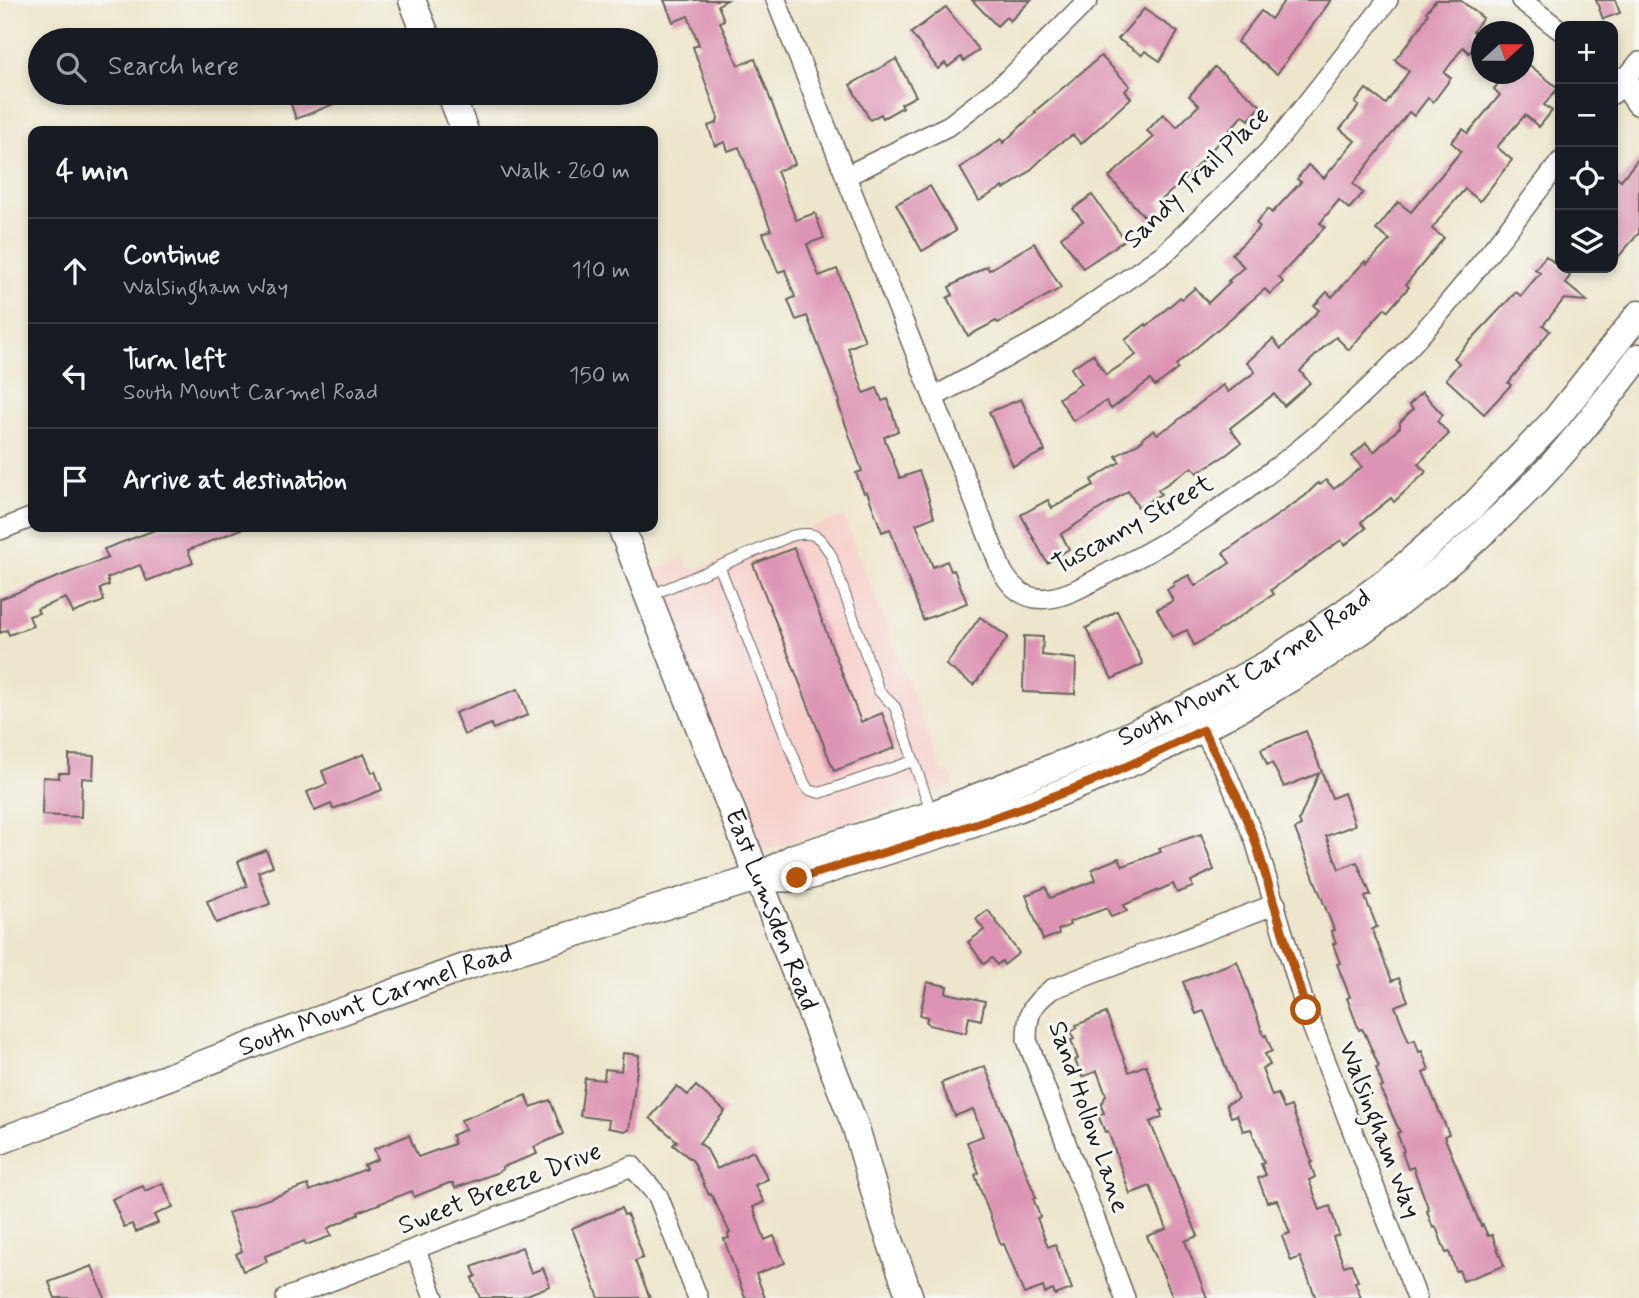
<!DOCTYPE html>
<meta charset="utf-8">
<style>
:root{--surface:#171b24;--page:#20242c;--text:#f1f3f6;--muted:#9ea1a6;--line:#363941}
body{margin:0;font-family:Mynerve,sans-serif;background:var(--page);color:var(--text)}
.controls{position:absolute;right:21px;top:21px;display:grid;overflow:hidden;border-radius:14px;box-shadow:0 4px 10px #0003}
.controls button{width:63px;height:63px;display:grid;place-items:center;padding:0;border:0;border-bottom:2px solid var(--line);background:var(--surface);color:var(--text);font:35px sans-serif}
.compass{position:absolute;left:1471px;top:21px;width:63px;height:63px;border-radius:50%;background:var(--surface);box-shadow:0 4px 10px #0003;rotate:69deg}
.stop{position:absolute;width:21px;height:21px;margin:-16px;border:5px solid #b45309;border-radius:50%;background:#fff}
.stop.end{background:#b45309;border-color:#fff;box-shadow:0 2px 7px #0008}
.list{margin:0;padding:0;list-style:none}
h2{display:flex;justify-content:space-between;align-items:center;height:91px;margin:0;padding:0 28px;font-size:30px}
h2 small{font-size:23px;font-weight:400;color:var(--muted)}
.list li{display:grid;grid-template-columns:46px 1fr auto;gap:21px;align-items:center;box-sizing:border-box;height:105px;padding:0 28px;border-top:2px solid var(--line)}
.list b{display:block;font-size:26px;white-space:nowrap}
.list p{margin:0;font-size:23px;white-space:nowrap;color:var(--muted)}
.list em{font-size:23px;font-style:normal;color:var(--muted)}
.icon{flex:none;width:38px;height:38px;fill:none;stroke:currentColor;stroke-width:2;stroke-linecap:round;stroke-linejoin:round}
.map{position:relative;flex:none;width:1639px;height:1298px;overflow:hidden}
.search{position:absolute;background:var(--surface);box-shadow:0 4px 10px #0003;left:28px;top:28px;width:630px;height:77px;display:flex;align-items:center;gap:18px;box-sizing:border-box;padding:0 24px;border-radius:38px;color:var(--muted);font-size:26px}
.panel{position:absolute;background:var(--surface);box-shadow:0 4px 10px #0003;left:28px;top:126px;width:630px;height:406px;border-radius:14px}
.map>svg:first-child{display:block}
</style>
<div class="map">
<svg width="1639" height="1298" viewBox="0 0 1639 1298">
<rect width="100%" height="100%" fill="#f6f6f2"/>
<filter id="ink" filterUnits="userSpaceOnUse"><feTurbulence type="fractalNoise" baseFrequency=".0143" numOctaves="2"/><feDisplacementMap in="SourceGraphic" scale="14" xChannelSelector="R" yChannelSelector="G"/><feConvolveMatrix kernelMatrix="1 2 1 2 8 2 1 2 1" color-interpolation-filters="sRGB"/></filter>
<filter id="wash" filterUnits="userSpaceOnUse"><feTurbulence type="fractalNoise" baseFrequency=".00686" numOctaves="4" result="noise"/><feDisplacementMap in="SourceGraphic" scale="28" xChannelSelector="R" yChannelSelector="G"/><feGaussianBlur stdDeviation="1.57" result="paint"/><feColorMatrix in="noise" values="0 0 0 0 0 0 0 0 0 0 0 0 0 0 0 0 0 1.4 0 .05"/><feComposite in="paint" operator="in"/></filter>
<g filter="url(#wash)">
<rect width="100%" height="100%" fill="#ede6cc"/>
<path fill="#f7d0ca" d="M844 516 941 769 944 773 951 774 956 785 759 853 650 571 683 558 689 568 697 569Z"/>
<g id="blocks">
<g fill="#dd94b4">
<path d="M664 0H727L718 5 724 20 720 22 738 65 755 59 795 164 777 171 796 220 815 213 824 238 807 244 819 276 837 269 865 341 848 348 864 393 877 388 882 401 888 399 898 431 884 437 900 478 919 471 926 489 934 517 916 524 933 567 947 561 951 571 954 570 967 603 923 620 890 529 882 532 867 492 864 493 856 473 862 471 838 403 840 402 807 316 796 320 788 300 795 297 785 270 778 272 763 233 771 230 739 147 728 151 725 142 715 146 708 126 717 123 718 118 693 47 699 45 688 16 673 22Z"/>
<path d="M972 0H1031L1010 21 1006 17 997 26Z"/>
<path d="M1285 0H1331L1277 74 1237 42 1261 11 1271 19Z"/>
<path d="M1436 0H1460L1483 18 1473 31 1481 38 1469 53 1463 47 1444 73 1451 78 1433 102 1428 98 1414 116 1409 112 1353 184 1363 193 1349 209 1339 200 1320 223 1325 227 1279 277 1283 282 1270 294 1265 289 1176 365 1178 369 1155 386 1150 380 1111 409 1106 401 1073 421 1059 398 1081 384 1071 368 1093 354 1106 375 1136 355 1125 340 1146 324 1147 326 1180 297 1182 299 1195 288 1208 303 1230 282 1228 281 1244 267 1232 254 1260 227 1256 223 1268 209 1272 213 1301 182 1297 179 1308 165 1324 178 1355 141 1340 129 1359 106 1355 103 1366 89 1386 104 1409 71 1395 60 1419 29 1428 14 1426 12Z"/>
<path d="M1596 0H1615L1620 13 1603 19Z"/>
<path d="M946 7 979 50 964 61 961 57 948 67 945 63 938 69 911 33Z"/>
<path d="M1144 9 1178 32 1160 61 1145 51 1142 55 1118 39Z"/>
<path d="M1101 56 1130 86 1125 91 1131 98 1081 144 1073 135 1057 145 1024 176 1004 189 1003 187 979 201 960 168 1001 139 1003 143 1036 112 1035 111Z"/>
<path d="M896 59 916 96 901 104 903 107 883 118 881 114 870 120 850 85Z"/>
<path d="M1523 60 1558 88 1544 105 1552 111 1539 127 1525 115 1497 147 1512 160 1480 201 1465 189 1444 213 1432 229 1444 238 1406 284 1409 287 1388 311 1385 308 1349 350 1336 337 1325 346 1300 371 1310 383 1284 406 1274 394 1230 428 1241 443 1226 455 1197 473 1192 467 1158 490 1161 494 1138 507 1128 491 1061 534 1069 549 1047 563 1021 515 1048 500 1052 508 1094 485 1091 480 1120 462 1116 456 1143 440 1142 438 1154 430 1157 434 1172 425 1223 385 1228 392 1255 372 1247 362 1273 339 1281 349 1319 310 1314 306 1327 292 1332 297 1365 261 1367 264 1390 240 1376 230 1398 202 1411 212 1461 151 1451 142 1463 129 1468 133 1500 95 1494 89 1506 74H1523Z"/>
<path d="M1215 67 1261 106 1249 120 1243 115 1188 176 1158 203 1163 209 1149 222 1109 177 1154 137 1147 131 1163 114 1177 127 1199 105 1189 96Z"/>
<path d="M287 93H359V94L296 119Z"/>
<path d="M1639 158V233L1613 263V174L1621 180Z"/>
<path d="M930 186 956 231 922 251 896 204Z"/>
<path d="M1092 195 1125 240 1083 268 1061 237 1083 221 1073 209Z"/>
<path d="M1034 243 1061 288 998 323 996 321 968 336 947 298 953 295 949 287 987 266 989 270Z"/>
<path d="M1546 256 1570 276 1565 283 1587 301 1564 299 1543 325 1550 331 1508 383 1511 385 1484 414 1446 379 1459 363 1454 358 1516 292 1521 296 1540 273 1535 269Z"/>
<path d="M1422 392 1443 415 1437 421 1449 434 1418 464 1426 472 1394 502 1391 498 1361 522 1366 528 1345 545 1341 540 1271 590 1274 594 1212 635 1194 645 1187 630 1172 637 1157 609 1173 601 1167 589 1174 586 1173 583 1189 575 1195 586 1230 563 1223 553 1305 496 1318 483 1320 485 1326 480 1334 489 1362 467 1352 456 1366 443 1374 452 1400 427V422L1413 409 1409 405Z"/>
<path d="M1021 399 1045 451 1013 466 989 412Z"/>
<path d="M163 527 244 528 188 550 193 563 147 581 140 565 107 578 109 585 100 589 104 601 73 613 66 598 37 609 39 613 29 616 33 626 9 635 7 630 0 633V599L108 558 104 549Z"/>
<path d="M794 548 861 722 882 713 895 748 834 771 753 564Z"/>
<path d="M1117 611 1143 664 1112 679 1086 628Z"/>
<path d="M980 617 1008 637 974 685 946 665Z"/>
<path d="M1024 636 1043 637 1042 655 1076 659 1075 694 1023 692Z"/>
<path d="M518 689 528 715 493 729 491 724 464 735 455 713Z"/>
<path d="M1306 731 1332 798 1344 793 1355 825 1326 836 1339 869 1357 862 1371 895 1365 897 1377 927 1372 929 1392 981 1399 978 1408 1001 1395 1006 1409 1042 1415 1040 1419 1052 1422 1051 1429 1070 1423 1073 1449 1134 1444 1136 1481 1226 1483 1225 1488 1236 1492 1235 1504 1266 1463 1281 1459 1270 1456 1271 1449 1252 1446 1253 1436 1227 1433 1228 1427 1211 1429 1210 1413 1167 1408 1169 1402 1152 1404 1151 1397 1133 1400 1132 1380 1088 1383 1087 1376 1068 1379 1067 1365 1034 1362 1029 1359 1030 1347 998 1350 997 1337 964 1340 963 1333 944 1336 943 1331 931 1334 930 1295 829 1301 826 1299 820 1319 773 1284 787 1272 763 1267 765 1261 749Z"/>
<path d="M364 754 372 773 375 771 382 790 333 809 331 804 315 811 307 792 327 784 322 771Z"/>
<path d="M69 755 94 756 93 779 82 778 81 817 42 815 43 777 59 778V773H69Z"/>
<path d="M1201 834 1214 870 1191 881 1193 887 1177 893 1173 884 1124 905 1127 911 1111 917 1107 908 1069 922 1070 925 1058 930 1059 934 1043 940 1026 895 1046 887 1050 898 1096 880 1092 869 1119 858 1123 866 1161 852 1159 848Z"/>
<path d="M266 850 273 866 258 872 270 904 216 923 207 901 247 886 238 861Z"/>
<path d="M988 910 1019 953 1004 965 1002 961 997 965 992 958 984 964 968 942 984 930 976 919Z"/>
<path d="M1237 961 1264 1036 1266 1035 1272 1051 1265 1054 1270 1065 1262 1069 1272 1096 1278 1094 1284 1109 1291 1106 1312 1162 1310 1163 1315 1177 1309 1180 1320 1210 1330 1206 1339 1235 1333 1237 1344 1266 1351 1264 1358 1281 1355 1282 1361 1298H1316L1301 1260 1300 1257 1291 1261 1282 1236 1290 1233 1277 1200 1267 1202 1258 1178 1266 1175 1261 1164 1264 1163 1251 1129 1243 1131 1237 1115 1231 1117 1226 1104 1238 1099 1204 1011 1196 1014 1183 982Z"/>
<path d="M927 982 947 986 946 993 985 1001 981 1020 969 1017 966 1033 929 1025 926 1021 928 1017 920 1015Z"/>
<path d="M1106 1013 1129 1072 1146 1065 1163 1110 1160 1111 1162 1117 1150 1122 1198 1236 1185 1241 1207 1298H1173L1147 1236 1167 1229 1150 1186 1130 1194 1108 1131 1105 1132 1098 1115 1104 1113 1101 1106 1106 1095 1097 1071 1082 1077 1075 1060 1078 1059 1071 1040 1074 1039 1071 1032 1077 1028 1076 1025Z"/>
<path d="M623 1053 639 1055 629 1130 625 1131 608 1128 609 1120 580 1116 585 1078 604 1080 605 1069 621 1071Z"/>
<path d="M985 1066 1036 1198H1033L1040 1217 1037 1218 1048 1247 1055 1244 1072 1289 1055 1295 1053 1290 1045 1293 1043 1287 1024 1294 1004 1244 1001 1245 975 1175 979 1173 967 1142 983 1136 973 1109 955 1116 941 1083Z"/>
<path d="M677 1086 688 1095 696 1086 725 1111 699 1143 706 1148 717 1169 753 1151 768 1179 755 1185 764 1202 753 1207 765 1240 774 1236 785 1263 756 1274 765 1298H745L724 1239 729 1238 728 1234 730 1233 711 1194 709 1195 693 1161 673 1145 677 1141 650 1118Z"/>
<path d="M526 1095 531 1107 550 1100 563 1134 534 1147 537 1154 502 1167 503 1169 496 1173 455 1188 453 1183H449L414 1197 412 1191 358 1212 359 1214 328 1228 331 1236 306 1245 304 1241 265 1256 267 1262 243 1271 236 1254 242 1251 228 1213 308 1185 310 1191 366 1169 364 1165 378 1159 374 1149 409 1135 418 1157 454 1144 452 1135 465 1130 461 1120Z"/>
<path d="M163 1183 173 1207 154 1215 158 1223 136 1232 132 1224 124 1227 112 1199 143 1186 145 1191Z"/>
<path d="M621 1208 624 1215 627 1214 641 1250 643 1258 635 1261 650 1298H599L572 1228Z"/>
<path d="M522 1247 531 1273 543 1268 550 1286 519 1298H480L472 1278 476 1276 472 1267Z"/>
<path d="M92 1266 105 1298H55L49 1282Z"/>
</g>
</g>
</g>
<g filter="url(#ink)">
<use href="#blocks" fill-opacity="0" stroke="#65635a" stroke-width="2"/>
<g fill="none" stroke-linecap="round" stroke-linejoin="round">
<g stroke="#65635a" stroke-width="12">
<g id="lane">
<path d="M720 568 804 783 809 790 820 793 913 761"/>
<path d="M649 596 791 536C814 530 820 536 831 555L879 691 895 707 932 814"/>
</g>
</g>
<g stroke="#65635a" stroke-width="22">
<g id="street">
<path d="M776 0 1002 571C1031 623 1077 589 1116 569 1238 507 1348 419 1438 315 1481 266 1520 214 1560 162"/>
<path d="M1521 0 1560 30"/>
<path d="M1613 94 1639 62"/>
<path d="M846 176 950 125 1009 79 1088 0"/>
<path d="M934 397 1052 332 1165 253 1269 151 1388 0"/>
<path d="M0 530 33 517"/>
<path d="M1196 718 1226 772 1255 840 1306 1010 1417 1298"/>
<path d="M416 1250 434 1298"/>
<path d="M286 1298 632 1166 658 1196 698 1298"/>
<path d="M1125 1298 1027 1040C1027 1013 1031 1005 1052 989L1276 904"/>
</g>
</g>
<g stroke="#65635a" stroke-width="29">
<g id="secondary">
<path d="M412 0 428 40"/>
<path d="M1624 80 1639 102"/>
<path d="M450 93 465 131"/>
<path id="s1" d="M621 527 856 1128 881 1214 910 1298"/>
<path d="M759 878C773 878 787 879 801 878 816 876 832 868 846 864 882 853 917 842 952 831 1175 760 1357 658 1524 494 1566 453 1603 404 1639 357"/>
<path id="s2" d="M0 1141 315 1021 465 967 757 878 794 857 933 814 1107 746 1190 706 1271 662 1345 612 1392 577 1471 508 1555 420 1639 314"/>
</g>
</g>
<use href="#lane" stroke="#fff" stroke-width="10"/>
<use href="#street" stroke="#fff" stroke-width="19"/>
<use href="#secondary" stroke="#fff" stroke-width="26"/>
</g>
</g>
<g fill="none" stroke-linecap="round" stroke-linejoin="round" filter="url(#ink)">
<path stroke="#b45309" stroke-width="9" d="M797 878 803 877C888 851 974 827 1057 795 1107 777 1155 754 1203 730L1236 794 1255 840 1306 1010"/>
</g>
<g text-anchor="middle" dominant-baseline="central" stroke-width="6" stroke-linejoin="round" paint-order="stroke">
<g font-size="26" fill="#1c1c1c" stroke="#f6f6f2">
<text transform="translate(1197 178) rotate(-44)">Sandy Trail Place</text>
<text transform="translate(1133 525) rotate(-29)">Tuscanny Street</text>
<text stroke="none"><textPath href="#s2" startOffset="1335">South Mount Carmel Road</textPath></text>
<text stroke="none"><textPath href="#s1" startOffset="411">East Lumsden Road</textPath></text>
<text stroke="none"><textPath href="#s2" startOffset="401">South Mount Carmel Road</textPath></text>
<text transform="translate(1088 1117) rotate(71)">Sand Hollow Lane</text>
<text transform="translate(1379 1130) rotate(69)">Walsingham Way</text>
<text transform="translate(500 1189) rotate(-21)">Sweet Breeze Drive</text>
</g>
</g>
</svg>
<div class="controls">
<button>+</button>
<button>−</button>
<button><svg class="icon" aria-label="locate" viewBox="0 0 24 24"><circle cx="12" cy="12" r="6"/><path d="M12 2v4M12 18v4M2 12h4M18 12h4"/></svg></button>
<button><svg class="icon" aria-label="layers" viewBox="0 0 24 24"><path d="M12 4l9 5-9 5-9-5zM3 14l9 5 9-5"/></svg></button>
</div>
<svg class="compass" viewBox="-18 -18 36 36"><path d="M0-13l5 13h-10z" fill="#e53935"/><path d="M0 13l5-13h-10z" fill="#9ea1a6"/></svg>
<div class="stop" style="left:1306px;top:1010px"></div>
<div class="stop end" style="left:797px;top:878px"></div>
<div class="search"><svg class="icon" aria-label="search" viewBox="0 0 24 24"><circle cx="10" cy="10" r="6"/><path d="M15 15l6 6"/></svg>Search here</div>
<section class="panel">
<h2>4 min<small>Walk · 260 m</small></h2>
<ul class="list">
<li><svg class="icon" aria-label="ahead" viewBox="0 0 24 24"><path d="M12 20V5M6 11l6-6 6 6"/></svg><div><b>Continue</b><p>Walsingham Way</p></div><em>110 m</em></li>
<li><svg class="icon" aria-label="left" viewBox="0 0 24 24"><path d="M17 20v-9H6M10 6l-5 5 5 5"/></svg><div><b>Turn left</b><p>South Mount Carmel Road</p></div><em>150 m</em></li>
<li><svg class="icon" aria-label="arrive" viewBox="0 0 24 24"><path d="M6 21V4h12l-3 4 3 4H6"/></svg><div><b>Arrive at destination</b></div></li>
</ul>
</section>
</div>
